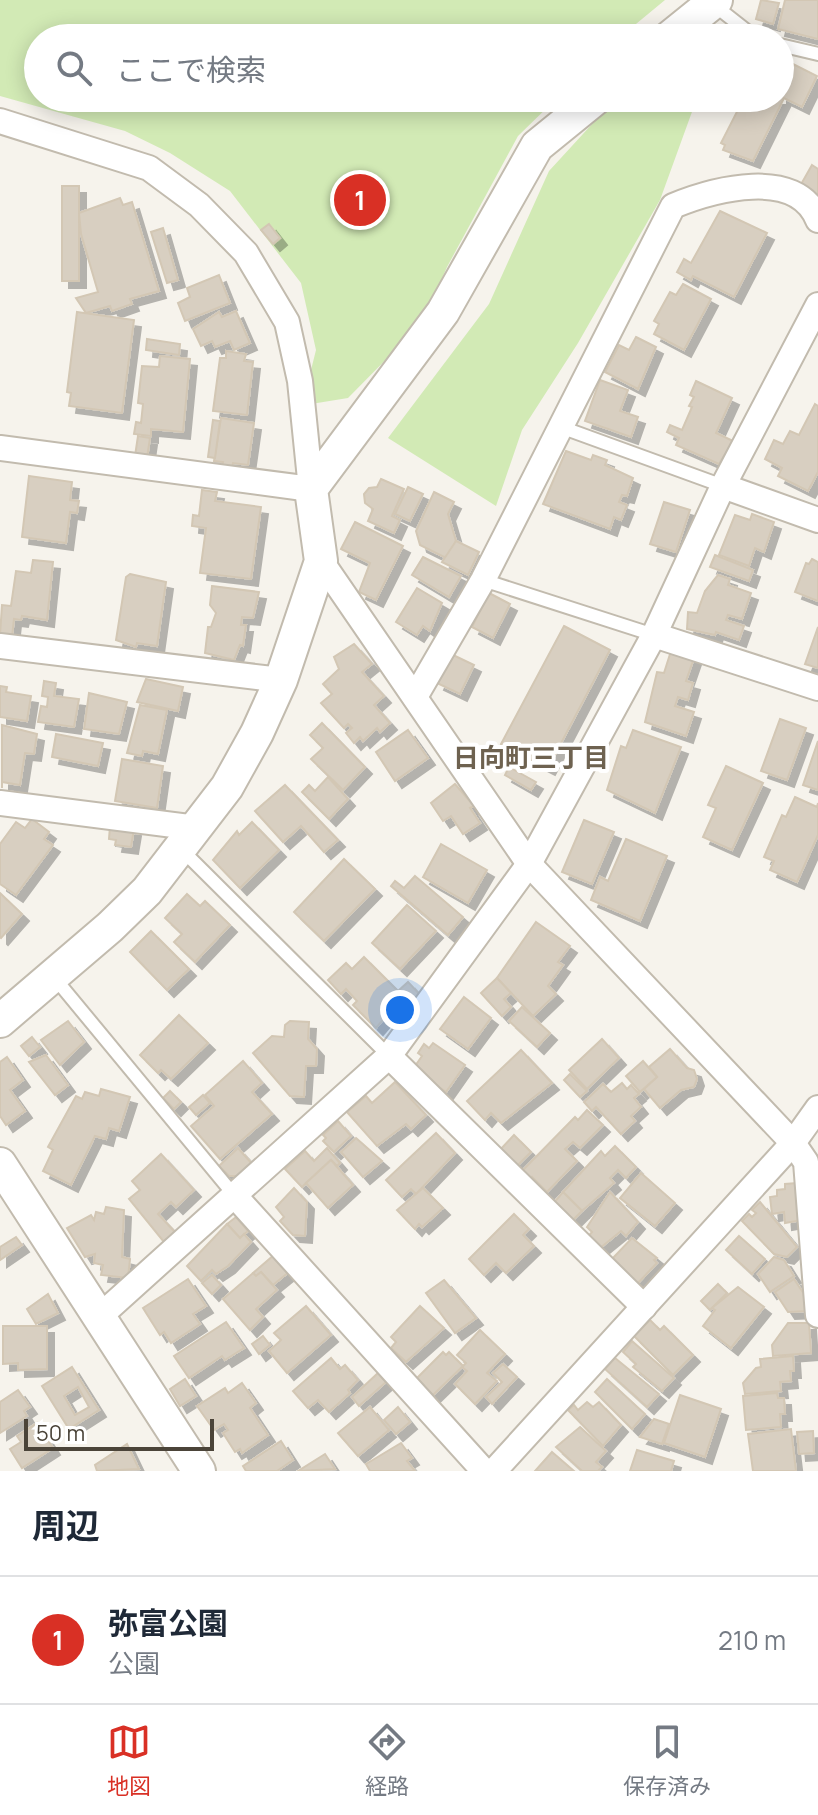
<!DOCTYPE html>
<html lang="ja">
<meta charset="utf-8">
<style>
:root{--surface:#fff;--page:#f2f2f3;--text:#1f2937;--muted:#747a83;--line:#e0e1e3;--accent:#d93025}
body{margin:0;font-family:Manrope,"Noto Sans JP",sans-serif;background:var(--page);color:var(--text)}
.scale{position:absolute;left:24px;bottom:20px;width:190px;box-sizing:border-box;padding-left:8px;border:4px solid #4b4439;border-top:0;font-size:22px;line-height:28px;white-space:nowrap;color:#4b4439;-webkit-text-stroke:6px #fff;paint-order:stroke}
.you{position:absolute;left:400px;top:1010px;width:28px;height:28px;margin:-20px;border:6px solid #fff;border-radius:50%;background:#1a73e8;box-shadow:0 0 0 12px #1a73e833}
.badge{display:grid;place-items:center;width:52px;height:52px;border-radius:50%;background:var(--accent);color:#fff;font-size:26px;font-weight:700}
.pin{position:absolute;translate:-50% -50%;border:4px solid #fff;box-shadow:0 2px 8px #0006}
.list{margin:0;padding:0;list-style:none}
h2{display:flex;justify-content:space-between;align-items:center;height:104px;margin:0;padding:0 32px;font-size:34px}
h2 small{font-size:26px;font-weight:400;color:var(--muted)}
.list li{display:grid;grid-template-columns:52px 1fr auto;gap:24px;align-items:center;box-sizing:border-box;height:128px;padding:0 32px;border-top:2px solid var(--line)}
.list b{display:block;font-size:30px;white-space:nowrap}
.list p{margin:0;font-size:26px;white-space:nowrap;color:var(--muted)}
.list em{font-size:26px;font-style:normal;color:var(--muted)}
.icon{flex:none;width:44px;height:44px;fill:none;stroke:currentColor;stroke-width:2;stroke-linecap:round;stroke-linejoin:round}
.map{position:relative;flex:none;width:818px;height:1471px;overflow:hidden}
.search{position:absolute;background:var(--surface);box-shadow:0 4px 20px #0003;left:24px;right:24px;top:24px;height:88px;display:flex;align-items:center;gap:20px;box-sizing:border-box;padding:0 28px;border-radius:44px;color:var(--muted);font-size:30px}
.sheet{height:232px;background:var(--surface)}
nav{display:flex;justify-content:space-around;align-items:center;box-sizing:border-box;height:112px;border-top:2px solid var(--line);background:var(--surface);font-size:22px;color:var(--muted)}
nav a{display:grid;justify-items:center;gap:4px}
nav .on{color:var(--accent)}
.map>svg:first-child{display:block}
</style>
<div class="map">
<svg width="818" height="1471" viewBox="0 0 818 1471">
<defs>
<filter id="shadow"><feDropShadow dx="7" dy="7" stdDeviation="0" flood-color="#0004"/></filter>
</defs>
<rect width="100%" height="100%" fill="#f6f3ec"/>
<g fill="#d2eab5">
<path d="M0 0H665L619 38H38V98H557L518 136 447 267 423 322 348 398 311 404 307 386 316 350 301 283 230 191 170 153 125 131 0 96Z"/>
<path d="M616 98H697L660 200 578 343 522 430 496 506 388 438 489 304 549 171Z"/>
</g>
<g fill="#d8cfc1" stroke="#d3c7b4" stroke-width="2" fill-rule="evenodd" filter="url(#shadow)">
<path d="M761 0 779 3 773 24 756 19Z"/>
<path d="M785 0H818V39L778 29Z"/>
<path d="M787 61 817 76 802 107 784 98 753 161 723 150 725 145 721 143 744 98H780V62L785 64Z"/>
<path d="M812 165 818 169V196L800 186Z"/>
<rect x="62" y="186" width="17" height="95"/>
<path d="M120 198 123 205 132 202 159 291 130 299 132 304 112 311 110 306 86 313 76 298 98 292 81 234 79 213Z"/>
<path d="M720 211 767 233 734 297 693 276 691 280 677 272 684 259 691 263Z"/>
<path d="M269 224 280 238 273 244 261 230Z"/>
<path d="M163 228 178 280 167 283 151 232Z"/>
<path d="M219 275 230 303 185 321 178 303 190 297 187 288Z"/>
<path d="M683 284 711 299 684 350 654 334 659 324 654 321 670 292 676 295Z"/>
<path d="M236 311 250 343 234 350 230 341 215 347 212 341 201 346 193 329 219 312 222 317Z"/>
<path d="M77 312 134 320 122 413 69 406 71 393 67 392Z"/>
<path d="M636 337 656 347 638 389 605 372 619 345 629 350Z"/>
<path d="M147 339 180 344 179 355 146 350Z"/>
<path d="M226 351 246 354 244 361 253 362 247 415 213 411 220 358H226Z"/>
<path d="M160 356 190 359 183 432 151 429V436L134 434 136 422 141 423 143 404 138 403 142 366 159 367Z"/>
<path d="M600 380 628 390 620 411 638 417 631 437 585 421Z"/>
<path d="M696 381 732 398 716 433 733 441 719 464 676 445 679 438 667 432 670 425 682 430 692 407 689 406 694 397 690 395Z"/>
<path d="M815 404 818 406V472L808 491 778 476 782 468 765 459 774 440 783 444 790 431 799 435Z"/>
<path d="M221 418 254 423 248 465 233 463 232 467 222 466 223 462 214 461Z"/>
<path d="M213 420 220 421 215 458 208 457Z"/>
<path d="M138 436 150 438 147 458 135 456Z"/>
<path d="M566 451 591 460 593 455 607 460 605 465 633 478 627 496 622 495 619 502 627 505 621 520 614 517 610 529 543 504Z"/>
<path d="M29 476 72 482 70 500 79 501 77 513 70 512 66 543 22 537Z"/>
<path d="M381 479 404 489 392 516 400 520 394 533 368 521 373 509 365 503 364 494 369 488 377 487Z"/>
<path d="M408 487 423 494 410 521 395 514Z"/>
<path d="M202 490 217 492 215 501 261 507 251 579 200 573 206 528 192 526 193 515 199 516Z"/>
<path d="M434 492 454 502 448 514 456 541 448 559 420 545 416 531Z"/>
<path d="M664 502 690 510 676 552 650 544Z"/>
<path d="M752 514 774 522 764 552 755 548 749 566 719 555 735 515 750 520Z"/>
<path d="M355 522 403 546 376 600 359 592 370 563 341 549Z"/>
<path d="M456 541 479 552 468 575 442 562Z"/>
<path d="M715 555 753 570 749 581 710 567Z"/>
<path d="M423 557 461 576 449 597 412 575Z"/>
<path d="M812 559 818 562V601L795 592 806 563 809 564Z"/>
<path d="M33 560 53 562 47 620 22 616 21 620 14 619 12 637 0 635 2 605 11 606 16 571 31 573Z"/>
<path d="M130 574 166 582 157 646 137 643 136 647 116 640 126 577Z"/>
<path d="M718 575 730 579 728 585 751 593 742 619 728 615 726 620 744 626 739 640 716 632 715 635 687 629 688 612 697 613 705 591Z"/>
<path d="M212 586 259 592 253 618 242 617 241 625H246L243 646 240 645 234 660 205 653 208 627H211L216 613 210 605Z"/>
<path d="M417 588 442 603 430 631 423 626 417 635 396 622Z"/>
<path d="M489 593 510 604 493 638 472 627Z"/>
<path d="M564 626 610 650 548 768 501 744Z"/>
<path d="M818 627V668L805 664Z"/>
<path d="M354 644 372 664 362 672 384 696 374 705 390 723 380 732 377 728 363 741 360 737 354 743 346 733 352 728 348 724 344 728 321 703 332 694 323 684 339 669 334 657Z"/>
<path d="M671 651 694 658 686 681 693 683 688 700 678 697 675 706 694 712 686 736 645 722 657 672 664 673Z"/>
<path d="M451 654 474 665 460 694 437 683Z"/>
<path d="M146 679 183 687 178 711 137 702Z"/>
<path d="M44 681 56 683 54 696 79 699 74 727 38 722 41 706 47 707 48 697 42 696Z"/>
<path d="M0 686 7 687 6 692 31 696 27 721 0 717Z"/>
<path d="M89 693 127 702 119 734 84 729Z"/>
<path d="M140 705 167 710 158 754 143 751 142 756 127 753Z"/>
<path d="M780 719 806 728 787 780 761 771Z"/>
<path d="M322 723 365 767 343 790 311 759 323 748 310 735Z"/>
<path d="M2 725 37 734 34 754 25 753 20 785 2 782V788Z"/>
<path d="M408 730 428 758 395 781 376 752Z"/>
<path d="M633 730 681 747 655 813 607 790 621 746 626 748Z"/>
<path d="M56 734 103 743 98 766 52 757Z"/>
<path d="M818 741V790L803 785Z"/>
<path d="M122 759 163 766 157 808 115 801Z"/>
<path d="M726 766 763 783 732 850 703 837 716 808 708 805Z"/>
<path d="M509 767 536 782 531 790 505 775Z"/>
<path d="M328 777 348 799 329 819 302 792 309 785 315 791Z"/>
<path d="M455 784 474 806 470 808 480 823 463 834 451 816 443 821 431 803Z"/>
<path d="M285 785 338 840 324 852 301 826 283 842 255 811Z"/>
<path d="M795 797 817 807 818 803V835L797 882 770 870 774 861 764 857 782 815 786 817Z"/>
<path d="M32 819 49 832 44 839 53 845 16 895 0 884V844L16 822 25 828Z"/>
<path d="M584 820 614 832 592 884 562 872Z"/>
<path d="M252 822 279 850 240 888 213 860 237 831 239 835Z"/>
<path d="M110 826 134 829 131 847 115 845 116 840 109 839Z"/>
<path d="M626 839 667 856 640 921 591 900 600 877 608 881Z"/>
<path d="M441 844 487 870 468 903 423 877Z"/>
<path d="M344 859 375 889 324 941 294 912Z"/>
<path d="M415 876 463 917 448 935 391 886 395 881 404 888Z"/>
<path d="M0 893 22 914 1 938 0 937Z"/>
<path d="M187 894 200 906 205 901 230 925 195 962 174 942 182 934 165 918Z"/>
<path d="M407 905 436 931 400 969 372 943Z"/>
<path d="M536 922 570 946 558 962 563 965 548 986 556 994 533 1016 497 978Z"/>
<path d="M151 931 189 969 167 990 130 952Z"/>
<path d="M364 957 398 991 408 982 424 999 414 1010 402 998 376 1028 353 1005 357 1001 346 989 341 994 328 980 346 963 352 969Z"/>
<path d="M497 978 511 993 504 999 511 1007 502 1016 481 993Z"/>
<path d="M464 997 491 1018 468 1049 440 1029Z"/>
<path d="M522 1007 550 1033 537 1047 509 1021Z"/>
<path d="M179 1015 208 1043 171 1079 161 1070 158 1073 140 1055Z"/>
<path d="M68 1021 84 1042 60 1065 41 1040Z"/>
<path d="M290 1021 309 1022 308 1039 317 1049 316 1066H306L304 1097 290 1096 253 1053 272 1036 284 1037 285 1025Z"/>
<path d="M32 1037 40 1047 29 1056 21 1046Z"/>
<path d="M602 1039 619 1058 587 1089 569 1070Z"/>
<path d="M433 1043 465 1065 446 1092 413 1069 422 1056 418 1053 424 1044 429 1048Z"/>
<path d="M670 1049 687 1068 694 1070 697 1079 694 1087 681 1090 660 1108 644 1089 657 1077 649 1067Z"/>
<path d="M521 1050 552 1083 501 1123 491 1113 485 1120 467 1101Z"/>
<path d="M46 1055 68 1085 55 1095 29 1062Z"/>
<path d="M7 1057 23 1080 10 1090 25 1111 6 1125 0 1116V1062Z"/>
<path d="M243 1061 262 1083 252 1092 272 1114 220 1159 191 1126 214 1106 205 1095Z"/>
<path d="M643 1061 657 1077 640 1092 626 1076Z"/>
<path d="M570 1074 587 1091 580 1097 564 1080Z"/>
<path d="M395 1082 426 1115 411 1129 406 1124 377 1146 347 1112 366 1096 372 1103Z"/>
<path d="M622 1083 627 1089 631 1085 639 1094 634 1098 641 1107 631 1116 635 1121 621 1134 596 1107 592 1111 584 1102 603 1084 611 1092Z"/>
<path d="M101 1089 130 1097 119 1131 109 1128 106 1139 95 1136 71 1185 43 1171 53 1150 48 1147 76 1096 82 1099 85 1092 99 1096Z"/>
<path d="M170 1091 181 1102 174 1109 163 1098Z"/>
<path d="M203 1095 210 1103 196 1115 189 1107Z"/>
<path d="M587 1110 603 1125 580 1148 573 1142 565 1149 577 1161 547 1192 532 1177 528 1181 520 1173 575 1117 578 1120Z"/>
<path d="M338 1121 351 1136 334 1152 323 1141 326 1138 323 1135Z"/>
<path d="M436 1133 455 1153 416 1194 411 1189 402 1197 386 1180Z"/>
<path d="M514 1135 531 1152 516 1167 499 1151Z"/>
<path d="M356 1138 382 1161 363 1177 341 1152Z"/>
<path d="M615 1146 636 1167 626 1178 618 1170 610 1178 614 1183 582 1211 563 1192 601 1151 605 1156Z"/>
<path d="M238 1148 253 1165 241 1176H229L219 1166Z"/>
<path d="M327 1148 340 1163 337 1166 331 1160 302 1187 285 1169 305 1151 314 1161Z"/>
<path d="M161 1154 194 1190 176 1207 171 1202 158 1214 175 1232 164 1242 129 1199 140 1190 132 1181Z"/>
<path d="M331 1160 353 1185 328 1208 306 1183Z"/>
<path d="M641 1173 675 1203 655 1226 620 1198Z"/>
<path d="M797 1183 802 1220 785 1223 784 1212 772 1214 770 1197 777 1196V1190L785 1189V1184Z"/>
<path d="M294 1188 307 1202 305 1236 293 1235 280 1221 284 1217 276 1207Z"/>
<path d="M423 1188 443 1208 422 1227 419 1224 415 1229 397 1210Z"/>
<path d="M563 1192 582 1211 569 1224 551 1206Z"/>
<path d="M610 1192 638 1222 626 1236 621 1231 599 1249 587 1238 592 1232 587 1227Z"/>
<path d="M760 1202 797 1247 787 1257 774 1254 742 1221 749 1214 752 1217 756 1213 752 1210Z"/>
<path d="M106 1207 124 1210 122 1257 130 1259 128 1278 101 1275 103 1265 94 1263 95 1254 85 1257 67 1228 91 1215 94 1220 96 1212 104 1214Z"/>
<path d="M514 1214 529 1229 523 1235 534 1246 506 1273 496 1263 484 1275 469 1259Z"/>
<path d="M236 1217 248 1231 240 1238 227 1224Z"/>
<path d="M227 1224 240 1238 244 1234 251 1242 228 1266 216 1274 212 1270 201 1281 187 1266Z"/>
<path d="M739 1236 765 1259 752 1274 726 1250Z"/>
<path d="M16 1237 22 1245 0 1260V1247Z"/>
<path d="M632 1238 657 1258 654 1260 657 1263 637 1284 611 1260Z"/>
<path d="M274 1255 289 1272 273 1285 261 1272 256 1276 253 1273Z"/>
<path d="M774 1257 784 1260 794 1276 770 1292 758 1274Z"/>
<path d="M261 1272 277 1290 256 1309 263 1317 250 1330 223 1299 253 1273 256 1276Z"/>
<path d="M212 1275 221 1285 212 1294 202 1283Z"/>
<path d="M188 1279 206 1306 193 1314 200 1324 171 1343 164 1332 160 1335 143 1308Z"/>
<path d="M794 1279 808 1300 809 1311 788 1312 775 1292Z"/>
<path d="M444 1280 476 1318 455 1333 426 1293Z"/>
<path d="M718 1284 727 1293 710 1310 701 1301Z"/>
<path d="M738 1287 764 1307 731 1348 703 1326 715 1310 712 1308Z"/>
<path d="M48 1294 58 1313 36 1324 27 1309Z"/>
<path d="M306 1306 331 1335 287 1373 269 1351 281 1340 274 1333Z"/>
<path d="M420 1306 444 1328 406 1362 391 1348 396 1342 391 1337Z"/>
<path d="M650 1320 660 1330 664 1326 693 1355 673 1375 634 1336Z"/>
<path d="M226 1322 244 1348 225 1360 222 1356 189 1378 174 1356Z"/>
<path d="M788 1323H809L811 1353 773 1356 772 1345Z"/>
<path d="M3 1326H47V1369L18 1370V1363L3 1364Z"/>
<path d="M480 1330 505 1354 487 1373 497 1381 475 1404 455 1384 467 1371 462 1367 466 1363 457 1355Z"/>
<path d="M263 1336 270 1345 259 1354 252 1344Z"/>
<path d="M632 1341 674 1378 662 1391 633 1367 636 1364 623 1352Z"/>
<path d="M443 1352 446 1355 449 1352 463 1366 433 1395 428 1390 424 1393 413 1382Z"/>
<path d="M793 1356 794 1371H790L791 1381 780 1382 781 1391 745 1394 743 1383 756 1368 761 1367 760 1359Z"/>
<path d="M331 1358 340 1369 345 1365 358 1380 348 1390 350 1393 329 1412 318 1400 308 1408 293 1391Z"/>
<path d="M615 1358 659 1394 647 1407 605 1369Z"/>
<path d="M503 1364 517 1377 492 1404 486 1397 502 1382 493 1373Z"/>
<path d="M72 1367 99 1410 69 1429 42 1386ZM78 1387 89 1407 75 1415 64 1396Z"/>
<path d="M378 1373 386 1382 359 1406 352 1397Z"/>
<path d="M185 1379 196 1396 180 1406 170 1389Z"/>
<path d="M607 1379 645 1414 632 1429 595 1392Z"/>
<path d="M242 1383 256 1403 250 1408 268 1435 242 1453 240 1449 235 1452 223 1433 228 1430 224 1424 214 1430 197 1406 225 1388 228 1393Z"/>
<path d="M18 1390 30 1407 24 1411 27 1416 0 1433V1402Z"/>
<path d="M777 1393 778 1398H784L785 1414H780L781 1427 746 1430 743 1396Z"/>
<path d="M680 1395 721 1409 705 1457 664 1443Z"/>
<path d="M587 1402 593 1407 599 1402 621 1425 603 1446 568 1410 574 1405 578 1410Z"/>
<path d="M370 1407 389 1430 358 1456 338 1433Z"/>
<path d="M398 1407 410 1422 396 1434 384 1420Z"/>
<path d="M654 1419 669 1424 662 1444 640 1437Z"/>
<path d="M37 1423 53 1448 22 1468 10 1449 21 1442 17 1436Z"/>
<path d="M580 1427 606 1451 596 1462 602 1467 598 1471H582L556 1447Z"/>
<path d="M791 1429 796 1471H753L748 1434Z"/>
<path d="M813 1431 814 1453 799 1454 797 1432Z"/>
<path d="M281 1441 293 1460 277 1471H246L243 1466Z"/>
<path d="M401 1443 412 1458 407 1461 415 1471H370L366 1464Z"/>
<path d="M127 1444 139 1469 97 1471 95 1465Z"/>
<path d="M637 1450 674 1461 671 1471H630Z"/>
<path d="M552 1452 574 1471H535Z"/>
<path d="M325 1454 335 1469 298 1471Z"/>
</g>
<g fill="none" stroke-linecap="round" stroke-linejoin="round">
<g stroke="#c2bbae" stroke-width="16">
<g id="service">
<path d="M714 5 756 38"/>
<path d="M780 45 818 54"/>
<path d="M558 426 723 486"/>
<path d="M483 580 654 635"/>
<path d="M181 849 389 1056"/>
<path d="M53 976 234 1195"/>
</g>
</g>
<g stroke="#c2bbae" stroke-width="28">
<g id="minor">
<path d="M0 121 149 168 199 205 246 253 287 322 300 381 311 489 0 448"/>
<path d="M723 486 818 520"/>
<path d="M321 561 529 864 793 1143 806 1162 818 1315"/>
<path d="M654 635 818 688"/>
<path d="M0 646 281 680"/>
<path d="M415 697 483 580 673 206C712 190 797 166 818 220"/>
<path d="M0 803 197 828"/>
<path d="M389 1056 644 1307"/>
<path d="M234 1195 484 1471"/>
<path d="M99 1317 389 1056 529 864 654 635 723 486 818 305"/>
<path d="M494 1471 793 1143 818 1108"/>
</g>
</g>
<g stroke="#c2bbae" stroke-width="36">
<g id="tertiary">
<path d="M669 38 716 0"/>
<path d="M0 1021 110 927 147 891 227 787 257 733 281 680 321 561 311 489 443 312 537 146 596 98"/>
<path d="M0 1164 199 1471"/>
</g>
</g>
<use href="#service" stroke="#fff" stroke-width="12"/>
<use href="#minor" stroke="#fff" stroke-width="24"/>
<use href="#tertiary" stroke="#fff" stroke-width="32"/>
</g>
<g text-anchor="middle" dominant-baseline="central" stroke-width="8" stroke-linejoin="round" paint-order="stroke">
<g font-size="26" font-weight="bold" fill="#6e6250" stroke="#fff">
<text x="531" y="757">日向町三丁目</text>
</g>
</g>
</svg>
<div class="scale">50 m</div>
<div class="you"></div>
<div class="pin badge" style="left:360px;top:200px">1</div>
<div class="search"><svg class="icon" aria-label="search" viewBox="0 0 24 24"><circle cx="10" cy="10" r="6"/><path d="M15 15l6 6"/></svg>ここで検索</div>
</div>
<section class="sheet">
<h2>周辺<small></small></h2>
<ul class="list">
<li><span class="badge">1</span><div><b>弥富公園</b><p>公園</p></div><em>210 m</em></li>
</ul>
</section>
<nav>
<a class="on"><svg class="icon" aria-label="map" viewBox="0 0 24 24"><path d="M3 6l6-2 6 2 6-2v14l-6 2-6-2-6 2zM9 4v14M15 6v14"/></svg>地図</a>
<a><svg class="icon" aria-label="directions" viewBox="0 0 24 24"><path d="M12 3l9 9-9 9-9-9zM9 14v-3h6M13 9l2 2-2 2"/></svg>経路</a>
<a><svg class="icon" aria-label="saved" viewBox="0 0 24 24"><path d="M7 4h10v16l-5-4-5 4z"/></svg>保存済み</a>
</nav>
